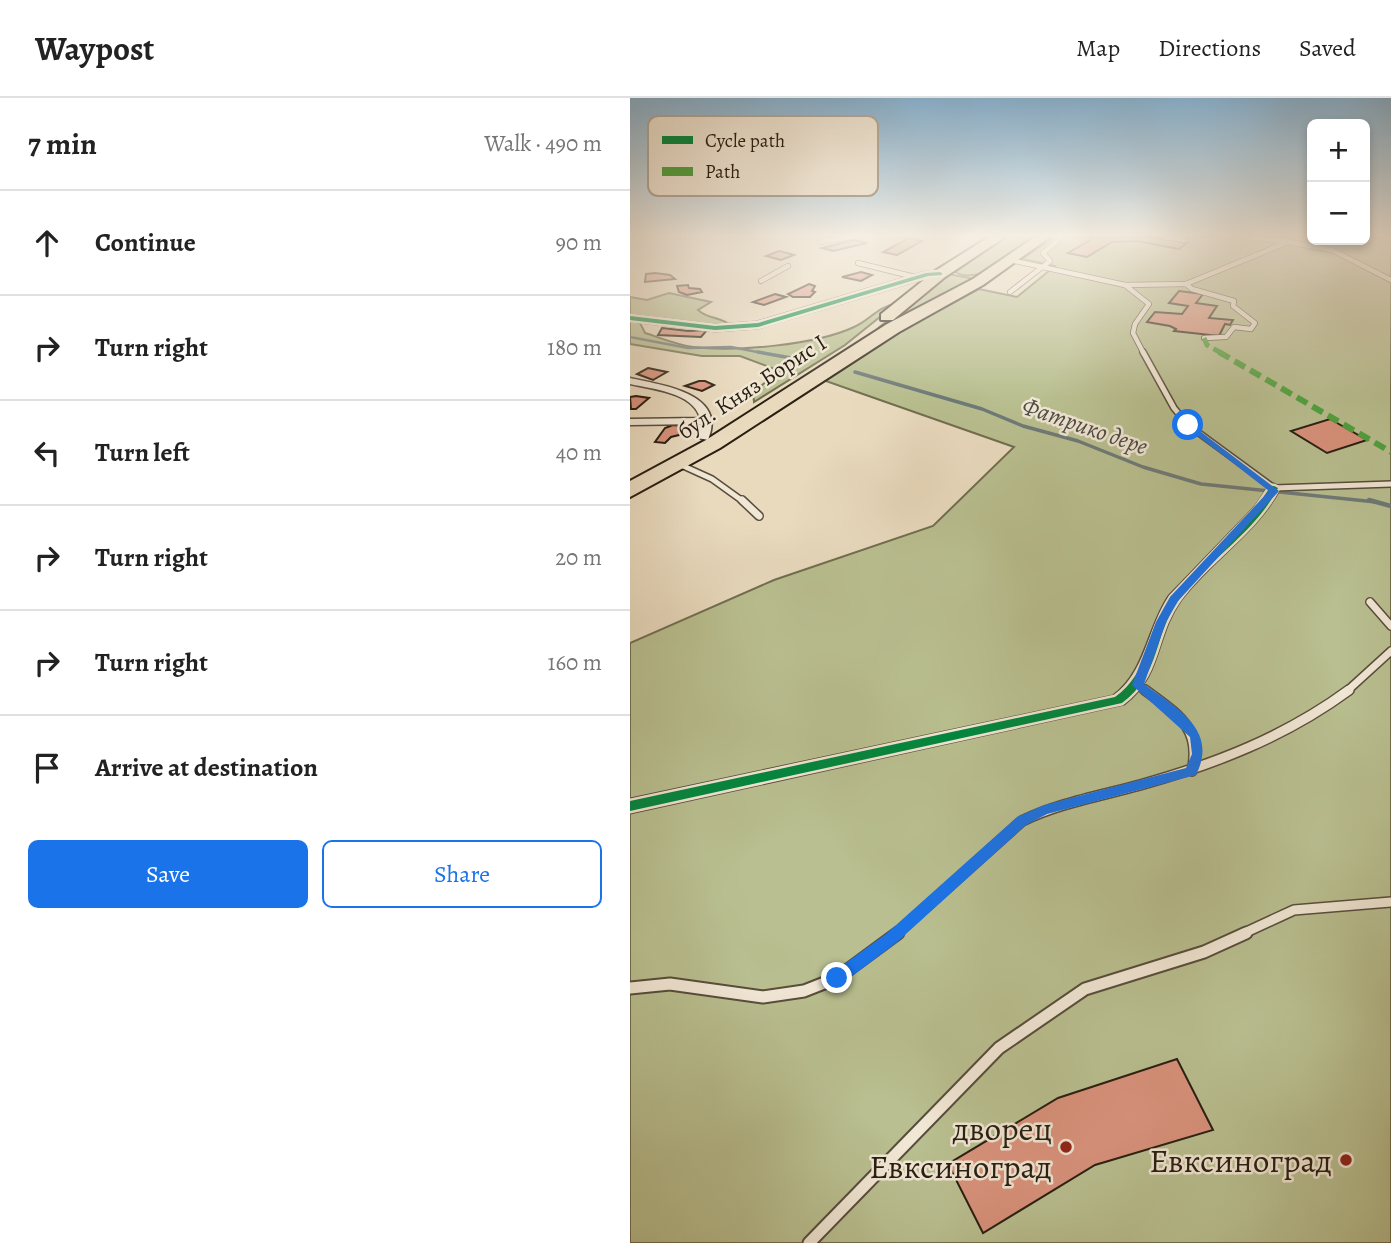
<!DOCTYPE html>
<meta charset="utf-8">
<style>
:root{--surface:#fff;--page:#f6f6f6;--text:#222;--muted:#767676;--line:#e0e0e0;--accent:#1a73e8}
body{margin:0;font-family:Alegreya,serif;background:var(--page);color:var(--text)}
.controls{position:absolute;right:21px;top:21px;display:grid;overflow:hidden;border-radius:10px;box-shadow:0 4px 10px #0003}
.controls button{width:63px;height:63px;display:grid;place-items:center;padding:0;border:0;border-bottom:2px solid var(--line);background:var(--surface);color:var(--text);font:35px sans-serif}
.stop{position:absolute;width:21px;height:21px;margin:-16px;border:5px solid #1a73e8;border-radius:50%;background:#fff}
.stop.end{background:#1a73e8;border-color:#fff;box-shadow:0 2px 7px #0008}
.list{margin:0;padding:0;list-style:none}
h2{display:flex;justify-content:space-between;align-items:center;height:91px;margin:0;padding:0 28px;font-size:30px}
h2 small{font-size:23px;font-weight:400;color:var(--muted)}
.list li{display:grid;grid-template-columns:46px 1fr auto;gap:21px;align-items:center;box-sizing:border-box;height:105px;padding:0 28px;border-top:2px solid var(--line)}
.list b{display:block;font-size:26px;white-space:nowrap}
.list em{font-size:23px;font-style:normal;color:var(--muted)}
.actions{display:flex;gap:14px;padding:21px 28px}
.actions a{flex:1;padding:16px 0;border:2px solid var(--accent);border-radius:10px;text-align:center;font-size:24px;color:var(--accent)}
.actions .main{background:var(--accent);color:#fff}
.icon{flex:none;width:38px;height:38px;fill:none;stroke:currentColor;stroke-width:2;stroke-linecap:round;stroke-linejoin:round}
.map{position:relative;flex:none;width:761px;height:1145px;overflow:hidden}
header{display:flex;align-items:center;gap:42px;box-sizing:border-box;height:98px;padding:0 35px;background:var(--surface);border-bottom:2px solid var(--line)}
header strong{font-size:33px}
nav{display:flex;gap:38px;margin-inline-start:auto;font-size:24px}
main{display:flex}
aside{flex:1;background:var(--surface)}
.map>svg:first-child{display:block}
</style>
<header>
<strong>Waypost</strong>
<nav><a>Map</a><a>Directions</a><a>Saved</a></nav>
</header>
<main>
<aside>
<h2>7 min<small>Walk · 490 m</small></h2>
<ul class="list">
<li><svg class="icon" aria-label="ahead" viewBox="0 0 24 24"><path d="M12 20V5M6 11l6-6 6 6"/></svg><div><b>Continue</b></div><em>90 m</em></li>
<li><svg class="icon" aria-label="right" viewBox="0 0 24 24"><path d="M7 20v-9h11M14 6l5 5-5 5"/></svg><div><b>Turn right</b></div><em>180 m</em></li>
<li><svg class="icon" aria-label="left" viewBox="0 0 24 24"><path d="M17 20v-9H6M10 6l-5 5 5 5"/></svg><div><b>Turn left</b></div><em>40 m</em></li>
<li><svg class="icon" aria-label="right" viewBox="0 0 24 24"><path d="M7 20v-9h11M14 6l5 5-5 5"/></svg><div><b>Turn right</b></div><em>20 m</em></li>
<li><svg class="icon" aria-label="right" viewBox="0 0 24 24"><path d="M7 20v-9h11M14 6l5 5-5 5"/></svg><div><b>Turn right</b></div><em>160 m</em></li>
<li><svg class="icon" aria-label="arrive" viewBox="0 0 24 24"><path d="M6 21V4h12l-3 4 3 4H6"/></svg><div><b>Arrive at destination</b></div></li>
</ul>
<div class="actions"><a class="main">Save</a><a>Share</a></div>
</aside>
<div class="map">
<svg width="761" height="1145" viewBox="0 0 761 1145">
<rect width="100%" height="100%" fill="#e9dabe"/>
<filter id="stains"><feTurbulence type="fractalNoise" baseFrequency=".00286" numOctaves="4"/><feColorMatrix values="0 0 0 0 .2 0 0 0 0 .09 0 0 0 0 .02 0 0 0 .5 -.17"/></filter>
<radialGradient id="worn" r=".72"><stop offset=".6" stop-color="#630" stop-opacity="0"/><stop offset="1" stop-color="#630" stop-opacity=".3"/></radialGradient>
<g fill="#b9bf90" stroke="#706e50" stroke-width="2">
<path d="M375 139 400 140C383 156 349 188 325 174Z"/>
<path d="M425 139H682V142L761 139V1145H0V545L144 482 303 428 384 349 193 282 276 230 349 191 387 199 425 168 392 161Z"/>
<path d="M318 176 345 181 248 230Z"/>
<path d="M39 195 81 204 68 212C79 222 90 218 100 227L9 223 15 235C31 240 47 247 63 249 105 254 186 247 224 229 240 222 248 208 266 206L215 247 124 304 123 294 150 273 110 258H72L0 246V199L17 202Z"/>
</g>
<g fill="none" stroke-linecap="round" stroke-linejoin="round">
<path stroke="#6e7a78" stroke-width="2.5" d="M0 239 58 250 101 249 138 256"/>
<g stroke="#6e7a78" stroke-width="3.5">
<path d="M128 254 172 262"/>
<path d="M225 274 352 311 393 328 448 343 513 369 571 386 746 404"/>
</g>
<path stroke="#6e7a78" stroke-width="4.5" d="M739 402 761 408"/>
</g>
<g fill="#d9927c" stroke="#281e11" stroke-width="2">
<path d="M458 139H521L557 145 549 151 507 143 482 144 457 159 438 155 462 141Z"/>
<path d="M279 140 292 143 267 157 253 154Z"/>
<path d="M224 142 237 145 203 153 192 150Z"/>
<path d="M149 153 164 157 151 162 136 158Z"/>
<path d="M231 174 242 177 231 183 212 179Z"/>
<path d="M25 175 40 177 45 181 15 184 16 176Z"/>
<path d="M179 186 185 188 182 193 185 194 180 199H163L158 196Z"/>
<path d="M58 187 59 190 70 191 72 194 57 197 49 194 47 188Z"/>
<path d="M549 193 573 196 566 205 587 208 579 220 603 222 600 227 595 226 589 238 544 233 546 231 540 228 517 224 525 214 552 216 558 208 539 205Z"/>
<path d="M145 196 156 199 134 207 123 204Z"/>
<path d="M32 230 58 233 77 232 71 239 28 237Z"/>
<path d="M18 270 37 274 23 282 7 276Z"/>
<path d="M69 283H75L84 287 72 293 55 288Z"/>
<path d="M6 298 19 300 6 311H1L0 299Z"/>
<path d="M700 321 737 342 697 355 661 333Z"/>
<path d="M43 327 52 328 50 330 53 336 41 339 35 345 25 344 35 330Z"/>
<path d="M547 961 583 1032 465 1067 353 1135 318 1066 428 1000Z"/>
</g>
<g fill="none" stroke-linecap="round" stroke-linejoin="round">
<g stroke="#584d3c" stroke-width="6">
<g id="lane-far4">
<path d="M197 139 190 144 221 139"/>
<path d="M534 139 555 142"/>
<path d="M618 139 657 144"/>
<path d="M380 162 495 187 556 186 658 144 702 152 761 182"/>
<path d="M228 165 285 179"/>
<path d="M131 183 158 168"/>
<path d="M556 186 562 191 604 203 603 208 625 225 621 231 604 229 596 239 574 240"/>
<path d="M495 187 519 206 505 226 503 235 514 256"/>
<path d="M380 194 420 163 413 155 432 139"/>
</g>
</g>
<g stroke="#584d3c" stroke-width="8">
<g id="lane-far3">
<path d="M513 254 544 310 558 327 644 390 761 386"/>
<path d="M49 366 82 381 114 404"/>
</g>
</g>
<g stroke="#584d3c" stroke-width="10">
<g id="lane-far2">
<path d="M112 402 129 418"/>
<path d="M740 504 761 528"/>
<path d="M508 587 517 594"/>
<path d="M716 594 761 553"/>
</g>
</g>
<g stroke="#584d3c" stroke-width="12">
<g id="lane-far1">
<path d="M515 592C547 616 572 629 562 673"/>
<path d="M266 836 392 723C429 705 470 698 510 687 585 666 655 639 719 592"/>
<path d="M612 836 664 812 761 804"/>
</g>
</g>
<g stroke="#584d3c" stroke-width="15">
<g id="lane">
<path d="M0 890 40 886 133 899 174 893 207 880 268 835"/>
<path d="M179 1145 369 950 455 891 574 854 616 835"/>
</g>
</g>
<g stroke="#584d3c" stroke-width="3">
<g id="street">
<path d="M310 173 314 176 313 178 299 179 128 230 85 233 0 223V217L85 227 127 224 295 174Z"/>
<path d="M0 280C31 287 98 295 78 342L68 340 71 326 0 327V321L70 320C63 294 21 291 0 286Z"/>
<path d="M644 386 650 390C627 435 579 463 550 503 525 538 532 578 494 606L0 715V701L483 598C516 574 517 530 539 498L625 409 640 387Z"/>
</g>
</g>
<g stroke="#281e11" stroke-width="4">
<g id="highway">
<path d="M359 139H375L315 179 263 222H251V216L305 173Z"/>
<path d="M405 139H420L353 187 269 234 90 350 0 399V383L76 342 257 226 343 181Z"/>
</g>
</g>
<use href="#lane-far4" stroke="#f1e7d5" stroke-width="4.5"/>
<use href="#lane-far3" stroke="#f1e7d5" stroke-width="5"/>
<use href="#lane-far2" stroke="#f1e7d5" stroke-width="7"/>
<use href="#lane-far1" stroke="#f1e7d5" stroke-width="9"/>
<use href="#lane" stroke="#f1e7d5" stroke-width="11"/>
<use href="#street" fill="#f1e7d5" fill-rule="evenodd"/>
<use href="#highway" fill="#e9dabe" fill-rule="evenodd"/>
<path stroke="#51a23f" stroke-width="5" stroke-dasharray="10 5" stroke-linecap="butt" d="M574 240 577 247 593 256"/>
<path stroke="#51a23f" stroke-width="6" stroke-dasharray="12 6" stroke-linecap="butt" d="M589 254 761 354"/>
<g stroke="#f1e7d5" stroke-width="5">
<g id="cycleway">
<path d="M310 174 312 175V177L298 178 128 229 85 232 0 222V218L85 228 128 225 296 175Z"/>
<path d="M641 388H644L648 390C625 435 577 462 548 503 523 538 531 576 492 605L0 713V703L485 599C520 574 518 534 541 499L626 410Z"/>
</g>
</g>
<use href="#cycleway" fill="#00873e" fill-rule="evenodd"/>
</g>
<linearGradient id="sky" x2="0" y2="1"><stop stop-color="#89b6d6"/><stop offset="0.46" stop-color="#f5eee2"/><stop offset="1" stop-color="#f5eee2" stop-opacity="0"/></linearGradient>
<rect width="761" height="299" fill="url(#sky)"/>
<path fill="#1a73e8" d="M558 324 649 393 548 503 536 524 514 586C546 610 589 631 566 677L417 716 396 727 266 845 213 885H202V875L256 836 387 719 414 707 556 670 562 656 560 639 502 587 526 524 540 499 639 393 555 328Z"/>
<g fill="#8f2418" stroke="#f1e7d5" stroke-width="2.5">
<circle cx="436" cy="1049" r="7"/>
<circle cx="716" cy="1062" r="7"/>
</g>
<g text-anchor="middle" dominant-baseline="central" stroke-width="5" stroke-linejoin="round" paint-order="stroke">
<g font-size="23" fill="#281e11" stroke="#f1e7d5">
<text transform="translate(122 289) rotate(-33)">бул. Княз Борис I</text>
</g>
<g font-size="24" font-style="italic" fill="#4b4c44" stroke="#f1e7d5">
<text transform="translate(455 328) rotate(19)">Фатрико дере</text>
</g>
<g font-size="33" fill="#281e11" stroke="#f1e7d5" text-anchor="end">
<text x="422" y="1030">дворец<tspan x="422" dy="38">Евксиноград</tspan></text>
<text x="702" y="1062">Евксиноград</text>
</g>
</g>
<rect x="18" y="18" width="230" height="80" rx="10" fill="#f1e7d5" stroke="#b5ab9a" stroke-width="2"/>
<rect x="32" y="38" width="31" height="8" fill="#00873e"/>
<rect x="32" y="69" width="31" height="9" fill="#51a23f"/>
<g font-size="19" fill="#281e11">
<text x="75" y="49">Cycle path</text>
<text x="75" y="80">Path</text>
</g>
<rect width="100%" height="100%" filter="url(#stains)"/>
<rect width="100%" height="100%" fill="url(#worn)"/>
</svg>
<div class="controls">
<button>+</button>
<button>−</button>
</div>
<div class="stop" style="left:558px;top:327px"></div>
<div class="stop end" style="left:207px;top:880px"></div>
</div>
</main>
